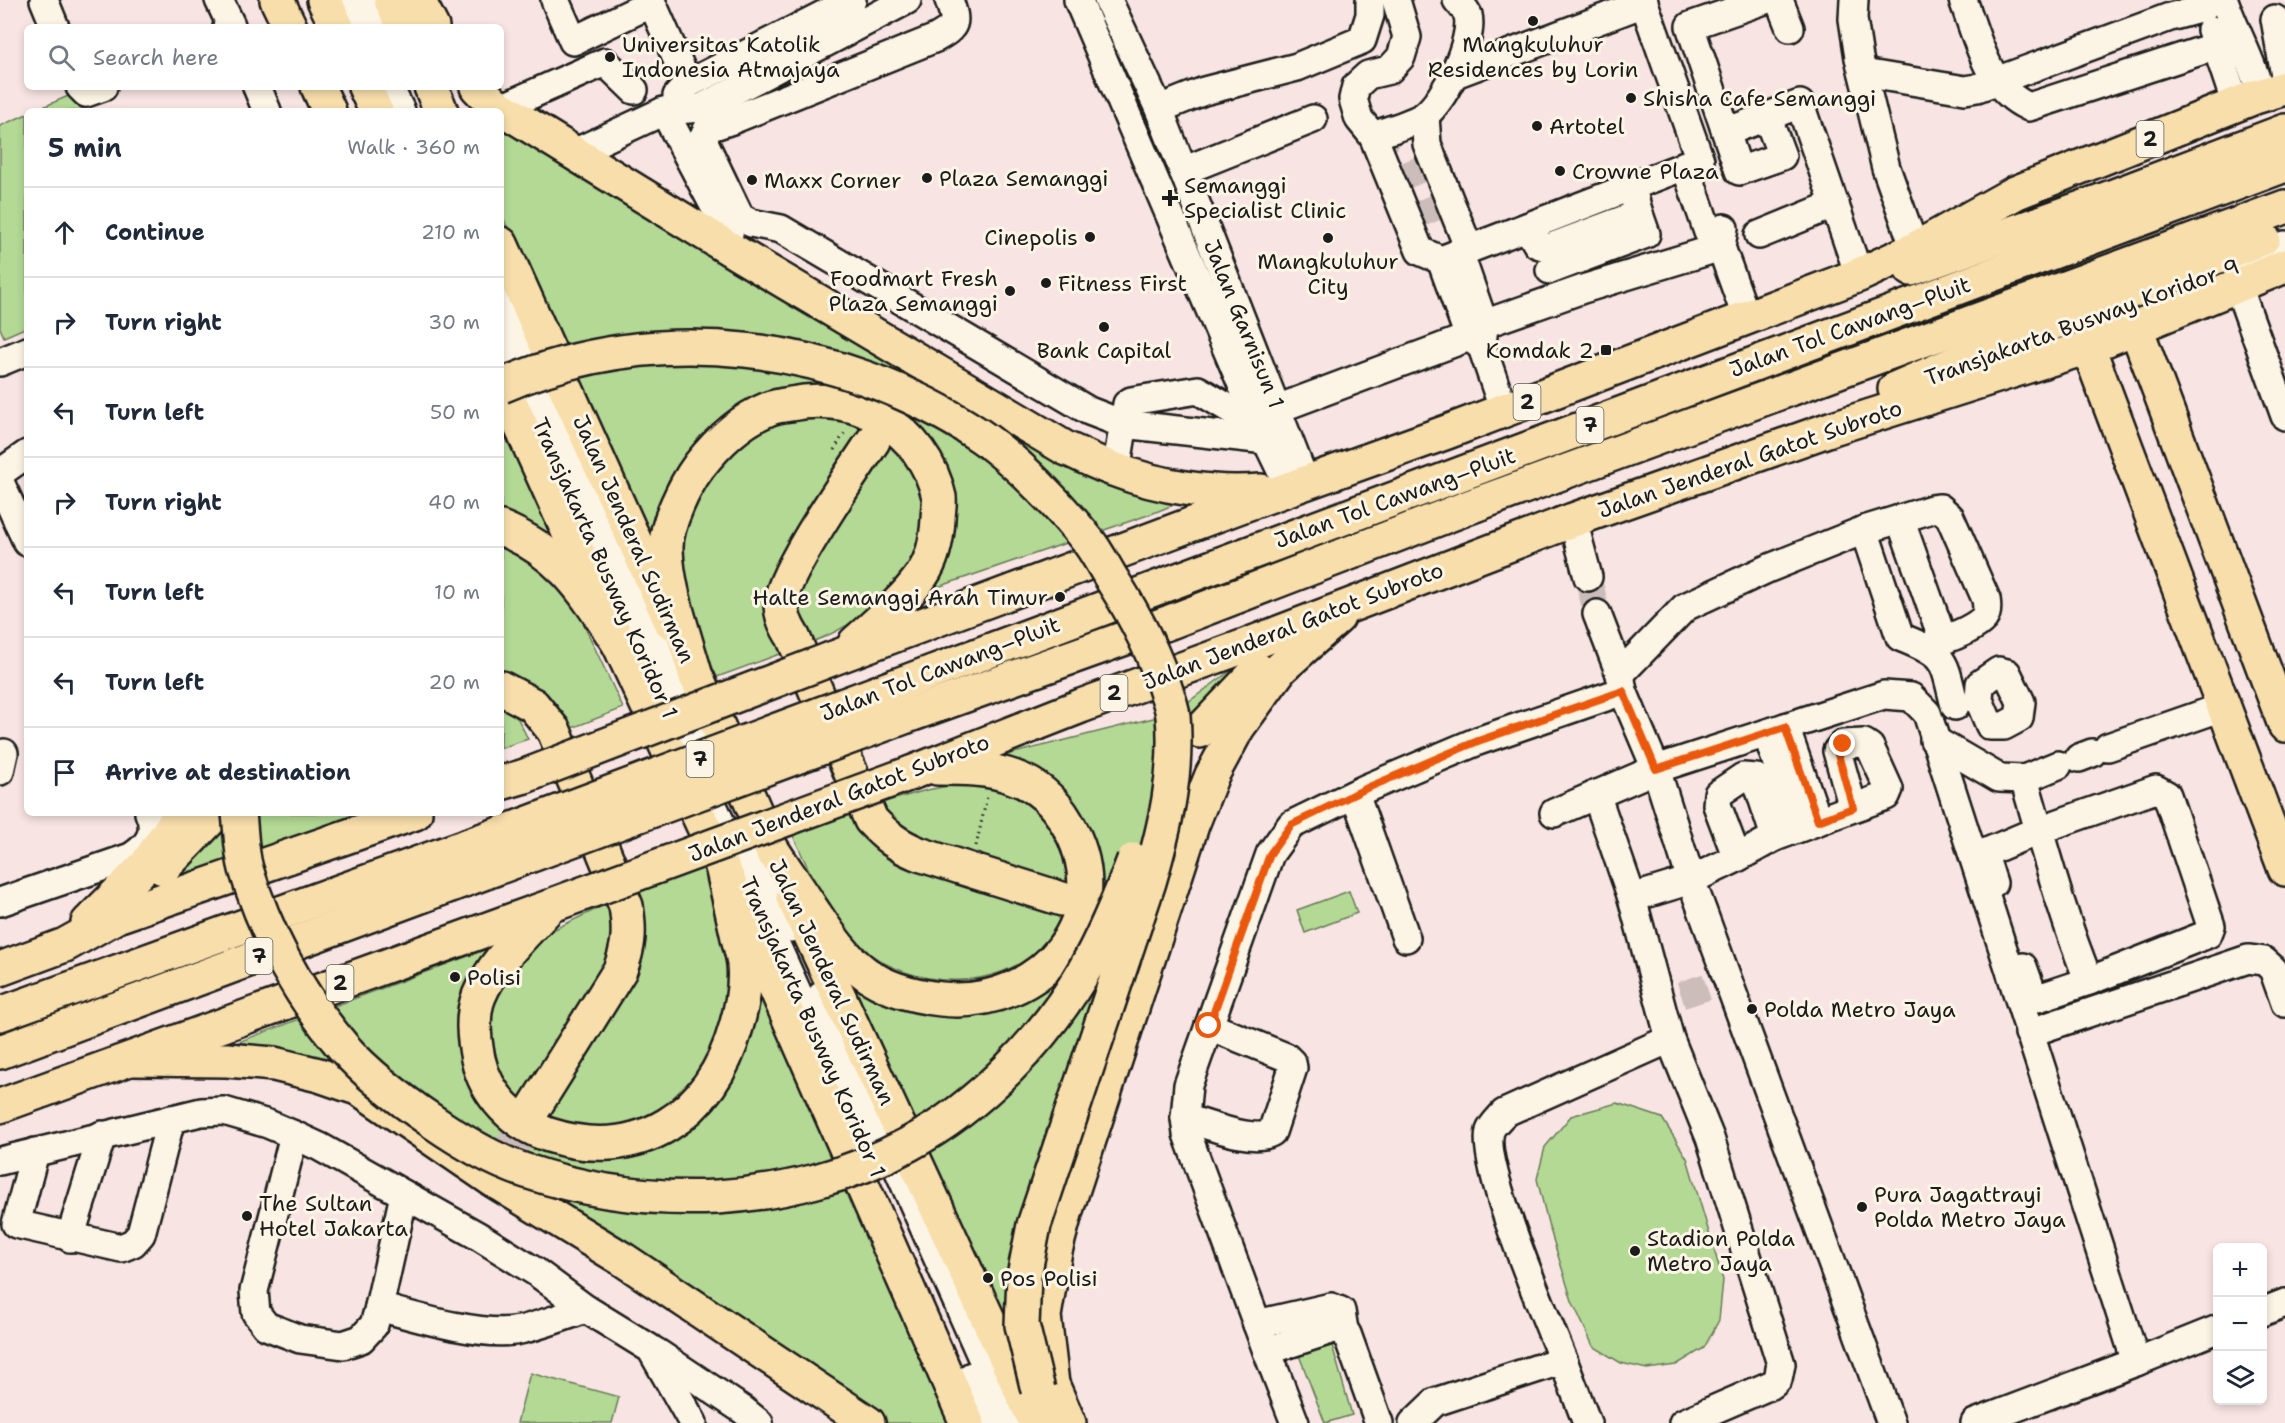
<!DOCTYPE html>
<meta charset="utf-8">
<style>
:root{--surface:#fff;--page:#f6f6f7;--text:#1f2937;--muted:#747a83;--line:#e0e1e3}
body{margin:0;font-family:"Shantell Sans",sans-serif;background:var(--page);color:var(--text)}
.controls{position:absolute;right:18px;bottom:18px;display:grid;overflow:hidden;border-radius:9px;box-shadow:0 3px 9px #0003}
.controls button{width:54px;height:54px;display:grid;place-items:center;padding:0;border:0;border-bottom:2px solid var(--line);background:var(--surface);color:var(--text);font:30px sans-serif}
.stop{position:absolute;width:18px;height:18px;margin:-14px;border:4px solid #ea580c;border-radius:50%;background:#fff}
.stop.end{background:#ea580c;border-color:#fff;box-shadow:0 2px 6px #0008}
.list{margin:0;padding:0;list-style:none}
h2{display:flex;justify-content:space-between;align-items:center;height:78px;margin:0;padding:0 24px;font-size:26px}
h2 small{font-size:20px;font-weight:400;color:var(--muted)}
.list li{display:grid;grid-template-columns:39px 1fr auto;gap:18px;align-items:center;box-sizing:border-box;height:90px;padding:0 24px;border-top:2px solid var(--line)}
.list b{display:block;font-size:22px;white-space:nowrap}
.list em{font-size:20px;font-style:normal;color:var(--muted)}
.icon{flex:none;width:33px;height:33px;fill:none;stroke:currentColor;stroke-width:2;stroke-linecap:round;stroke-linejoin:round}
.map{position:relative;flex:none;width:2285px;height:1423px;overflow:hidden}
.search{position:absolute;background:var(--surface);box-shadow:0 3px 9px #0003;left:24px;top:24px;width:480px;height:66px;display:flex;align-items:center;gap:15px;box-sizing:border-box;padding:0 21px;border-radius:9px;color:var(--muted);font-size:22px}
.panel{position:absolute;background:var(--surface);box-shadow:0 3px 9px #0003;left:24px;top:108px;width:480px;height:708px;border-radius:9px}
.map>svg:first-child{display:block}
</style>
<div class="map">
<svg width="2285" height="1423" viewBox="0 0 2285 1423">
<rect width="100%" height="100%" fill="#f8e5e3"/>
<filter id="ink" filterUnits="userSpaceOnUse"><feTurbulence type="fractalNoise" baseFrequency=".0167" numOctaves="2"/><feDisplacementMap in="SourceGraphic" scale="12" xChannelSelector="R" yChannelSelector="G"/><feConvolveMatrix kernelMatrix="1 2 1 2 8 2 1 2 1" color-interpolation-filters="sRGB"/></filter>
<g filter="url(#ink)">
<g fill="#b3d995" stroke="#687a58" stroke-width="1.5">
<path d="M75 93 83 111H34Z"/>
<path d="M27 114V327L4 337 0 328V126Z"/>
<path d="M501 117 925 363 1200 494 1151 514 929 590 954 492 944 461 926 436 847 388 802 385 770 395 729 414 696 442 668 481 649 546 501 213Z"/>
<path d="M501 382 577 549 501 528Z"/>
<path d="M801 410 873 425 816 512 788 651 717 677 686 610 679 571 683 531 690 495 736 435Z"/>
<path d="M890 438C897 445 907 453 912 462 957 544 882 617 809 643L803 631 800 612 803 578Z"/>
<path d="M501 545 516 550 569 593 623 708 562 732 501 680Z"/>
<path d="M1308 621 1200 731 1173 769 1075 1103 1046 1423 947 1189 851 980 1035 989 1096 865 1094 843 1074 804 1002 759V756L1173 713 1237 666Z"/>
<path d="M501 705 518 719 528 739 501 748Z"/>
<path d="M969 782 1020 791 1064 836 1073 886 909 841 877 804 927 790Z"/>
<path d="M860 810 1065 908C1064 914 1063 921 1060 926 1057 932 1049 938 1045 943 998 994 911 990 861 947 827 919 811 872 792 834Z"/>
<path d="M216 813H415L117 916Z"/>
<path d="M702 866 712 888 735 962 731 994 709 1061 662 1109 635 1121 599 1131 543 1124 572 1064 632 893Z"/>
<path d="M1349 891 1357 913 1305 933 1297 910Z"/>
<path d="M613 901 614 905 610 959 522 1108 508 1091 499 1067 490 1030 495 998 508 972 531 947 555 929Z"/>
<path d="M495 946 465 1068 469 1086 483 1108 502 1127 582 1154 722 1092 738 1069 751 1040 761 989 953 1423H888L872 1408 357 1080 225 1047Z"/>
<path d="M1617 1103 1662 1118 1687 1158 1723 1280 1719 1320 1704 1348 1676 1365 1647 1369 1621 1363 1593 1346 1572 1301 1548 1223 1537 1179 1545 1147 1571 1116Z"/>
<path d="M1330 1338 1352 1415 1325 1423 1297 1350Z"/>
<path d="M530 1373 619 1397 612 1423H517Z"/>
</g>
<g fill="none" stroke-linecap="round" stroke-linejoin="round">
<g stroke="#ccbdbb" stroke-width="27" stroke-dasharray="27 14" stroke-linecap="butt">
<path d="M1373 136 1401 155 1432 229"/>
<path d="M1588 577 1597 614"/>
<path d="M1681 995 1718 983"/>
</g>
<path stroke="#ccbdbb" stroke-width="33" stroke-dasharray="33 16" stroke-linecap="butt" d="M511 1148 532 1111"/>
<g stroke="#1c1c1c" stroke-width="32">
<g id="minor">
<path d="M44 0 55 27"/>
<path d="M219 0 231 25 227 27"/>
<path d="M348 0 361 27"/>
<path d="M371 0 383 27"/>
<path d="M555 0 573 41 652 3 688 84"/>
<path d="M949 0C957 23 957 26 936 38L732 120 708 128 704 136 705 144 740 217 751 223 781 229 1089 411 1123 424 1266 440"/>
<path d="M1078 0 1260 427 1290 489"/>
<path d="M1108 0 1159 109 1306 484"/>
<path d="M1396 0 1407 37 1401 57 1389 70 1368 75 1356 86 1353 99 1359 119 1373 136 1420 251 1441 260 1700 160 1643 0"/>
<path d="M1765 0 1690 26 1739 171 1782 156 1767 116"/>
<path d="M1779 0 1790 28"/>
<path d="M1854 0 1853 19 1859 58 1886 168 1915 249"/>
<path d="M1963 0C1978 39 1987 89 2029 107L2216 46"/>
<path d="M2224 0C2235 32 2253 62 2261 95"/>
<path d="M2275 19 2285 76"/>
<path d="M2211 30 2236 105"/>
<path d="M1863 73 1965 90 1977 88 2170 17 2203 8"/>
<path d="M1455 74 1644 3"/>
<path d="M80 87 86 93 103 87"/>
<path d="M257 87 267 111"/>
<path d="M389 87 401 111"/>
<path d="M677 96 688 84 852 0"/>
<path d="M501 108 605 62 634 90"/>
<path d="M1159 109 1204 91 1297 67 1362 40 1370 15V0"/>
<path d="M664 111 729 234"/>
<path d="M1425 116 1427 144 1469 249"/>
<path d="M1726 132 1800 104 1859 275"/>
<path d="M1373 136C1385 131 1415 123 1425 115 1445 100 1474 40 1468 15 1466 10 1461 5 1457 0"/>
<path d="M574 153 664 111 701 108 907 0"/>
<path d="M1183 171 1313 119"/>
<path d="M1527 227 1537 244 1549 248 1639 214 1631 186"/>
<path d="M1724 228 1721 247 1747 319"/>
<path d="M1759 235 1835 204"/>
<path d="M1459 252 1484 324 1482 347 1504 411"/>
<path d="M1441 260 1469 337 1481 346"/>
<path d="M2239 264 2285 245"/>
<path d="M1550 270 1646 234 1639 214"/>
<path d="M2238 286 2285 416"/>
<path d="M501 290 721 773"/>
<path d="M501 336 870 1153"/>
<path d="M0 362 27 351"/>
<path d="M1277 409 1469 337 1484 324 1583 289 1721 247 1708 232 1685 165"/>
<path d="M1116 471 1127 404 1131 401 1198 390 1260 427"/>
<path d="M0 473 27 454"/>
<path d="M0 482 27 542"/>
<path d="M1900 519 1943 640"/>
<path d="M1573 520 1588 577"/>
<path d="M1864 530 1932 509 1940 508 1950 517 1986 599C1987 605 1988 613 1984 618 1973 631 1942 640 1927 647"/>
<path d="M1999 671 2007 673 2021 702 2019 718 2004 726H1990L1979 700 1980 684Z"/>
<path d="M1620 674 1685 607 1767 569 1864 530 1900 637C1948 656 1943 659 1955 706"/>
<path d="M1785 727 1818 821"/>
<path d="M1767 733 1798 828"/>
<path d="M1934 740 1999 778 2024 779 2058 765"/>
<path d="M2108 747 2223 707"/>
<path d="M2079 758 2092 753"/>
<path d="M0 771 4 753"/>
<path d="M1355 794 1406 938"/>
<path d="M1596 794 1632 898 1670 1039 1710 1138 1781 1364 1778 1379 1773 1384 1683 1423"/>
<path d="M1554 813 1656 769 1623 691 1620 674 1597 614"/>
<path d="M748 832 791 928"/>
<path d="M1775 837 1853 808 1837 751 1843 744 1864 743 1870 747 1889 789 1886 796 1853 808"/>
<path d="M1737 858 1775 837 1756 778 1743 777 1718 794 1717 805 1737 858 1691 880 1891 1423"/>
<path d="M1993 883 1985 858 1987 852 2039 830 2156 789 2167 795 2211 926 2208 934 2089 981C2062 916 2044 846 2024 779"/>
<path d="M1632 898 1691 880 1656 769 1884 695 1911 697 1927 713 2136 1362 1975 1423"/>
<path d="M0 902 131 857C148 846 158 833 149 813"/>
<path d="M2023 967 2033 995 2038 998 2089 981"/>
<path d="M821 996 1011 1423"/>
<path d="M2029 1033 2248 959 2264 961 2273 969 2285 1003"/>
<path d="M1185 1118C1205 1124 1255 1144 1272 1132L1293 1068 1292 1063 1286 1057 1209 1026"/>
<path d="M294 1135 254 1291 256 1313 266 1326 300 1339 343 1345 361 1339 374 1325 379 1307 404 1195"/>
<path d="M35 1152 16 1224 121 1248 133 1243 141 1234 171 1119"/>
<path d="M0 1161 201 1112 224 1111 268 1124 294 1135 320 1147 480 1237 536 1272 586 1309 651 1349 693 1423"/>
<path d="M70 1238 102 1135"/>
<path d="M379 1307C415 1317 484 1338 520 1330 542 1325 565 1316 586 1309"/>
<path d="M2262 1312 2285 1303"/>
<path d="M1257 1324 1331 1307 1341 1311 1344 1330"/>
<path d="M1267 1351 1187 1134 1185 1118 1188 1085 1270 854 1291 825 1367 788 1478 741 1623 691"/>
<path d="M656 1352 743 1410 759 1423"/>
<path d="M1563 1360C1547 1319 1480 1166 1490 1131 1492 1125 1500 1118 1504 1113L1670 1039"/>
<path d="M2136 1362 2218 1329"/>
<path d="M972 1376 988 1423"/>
<path d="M1295 1423 1267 1351 1337 1328 1344 1330 1347 1334 1379 1423"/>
<path d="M1413 1423 1435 1402 1563 1360 1587 1423"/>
</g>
</g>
<g stroke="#1c1c1c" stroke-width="38">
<g id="major">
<path d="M324 0 337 27"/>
<path d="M391 0 404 27"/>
<path d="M365 87 376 111"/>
<path d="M431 87 441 111"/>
<path d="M501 244 671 622"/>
<path d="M2136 328 2285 725"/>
<path d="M2088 347 2285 869"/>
<path d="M501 382 619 644 722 866 967 1423"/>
<path d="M698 680 773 853"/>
<path d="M793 897 1036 1423"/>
</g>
</g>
<g stroke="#1c1c1c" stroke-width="38">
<g id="highway">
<path d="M277 0 290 27"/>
<path d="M418 0 432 27"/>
<path d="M318 87 329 111"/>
<path d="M477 87 493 103 574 153 740 255 1065 448C1082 455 1098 464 1116 470 1160 487 1214 495 1261 491"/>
<path d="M1911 269 2101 201 2285 131"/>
<path d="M1895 389 1976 354 2263 238"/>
<path d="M873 441C854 471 781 574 781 603 781 616 786 626 793 637L871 820C887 837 897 845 919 854L1062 899"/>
<path d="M501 528C562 553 584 591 619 644"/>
<path d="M831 659 1246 504 1447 432 1859 275 1915 249 2015 193 2255 97 2285 88"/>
<path d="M696 677C685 637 667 590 666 549 665 525 685 485 699 466 717 443 741 420 768 409 775 406 783 405 791 404 857 390 924 429 939 497 940 504 938 512 938 519 937 538 933 559 922 575 904 601 878 622 855 643"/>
<path d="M895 686 2285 165"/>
<path d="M501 688 533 705 554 731 626 906C630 932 629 946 620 970L532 1111"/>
<path d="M907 716 1170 622 1469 507 2285 207"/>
<path d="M1200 731 1258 670"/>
<path d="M911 773 1081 706 1242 647 1573 520 1833 428 2088 347 2285 266"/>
<path d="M501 783 525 776"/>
<path d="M770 846C784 868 799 889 813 911 828 933 843 957 865 973 887 990 915 996 941 999 1041 1010 1122 915 1067 823 1055 802 1037 785 1013 777 989 768 962 768 937 768"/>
<path d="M163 868 216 813"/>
<path d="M549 907C525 934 493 962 479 996 471 1016 474 1039 478 1059 486 1095 514 1124 549 1135 639 1164 712 1115 736 1027 742 1007 746 985 744 964 743 954 739 943 737 933 732 911 727 888 722 866"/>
<path d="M88 923 146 865 181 813"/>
<path d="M0 969 65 945 117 916 415 813"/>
<path d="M0 1014 505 832"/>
<path d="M0 1052 518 860"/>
<path d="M132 1059 227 1060 274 1064 319 1075 360 1089 493 1180 624 1260 868 1423"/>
<path d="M0 1106 546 908"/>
<path d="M1069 1423 1052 1384 1044 1316 1055 1251 1066 1210 1192 825 1212 775 1238 727 1281 668 1338 617"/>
</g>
</g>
<g stroke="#1c1c1c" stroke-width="3" stroke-dasharray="1.5 4.5" stroke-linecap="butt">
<path d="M834 450 846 430"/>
<path d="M976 846 987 797"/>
</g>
<use href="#minor" stroke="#fcf5e5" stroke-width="27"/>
<use href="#major" stroke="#f8deab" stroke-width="33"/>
<use href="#highway" stroke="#f8deab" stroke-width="33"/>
<g stroke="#1c1c1c" stroke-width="38" stroke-linecap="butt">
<g id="highway-bridge">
<path d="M501 386C657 318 838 342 979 435 1016 460 1061 507 1089 542 1098 554 1105 568 1113 581 1135 616 1154 651 1166 691 1169 699 1172 707 1173 716 1178 773 1165 827 1149 882L1034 1225 1024 1276 1022 1325 1038 1390"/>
<path d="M525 776 831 659"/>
<path d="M239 813C241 831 241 851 246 869 266 935 300 997 345 1049 370 1077 401 1100 432 1121 461 1141 492 1160 526 1171 588 1192 652 1200 717 1197 783 1193 851 1176 909 1144 980 1106 1046 1038 1085 969 1105 934 1120 897 1134 860"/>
<path d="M505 832 895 686"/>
<path d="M518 860 907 716"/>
<path d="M555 904 911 773"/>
</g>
</g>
<use href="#highway-bridge" stroke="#f8deab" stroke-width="33"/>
</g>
</g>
<g fill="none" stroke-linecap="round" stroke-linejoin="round" filter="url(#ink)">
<path stroke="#ea580c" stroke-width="8" d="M1209 1026 1270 854 1291 825 1367 788 1478 741 1623 691 1656 769 1785 727 1818 821 1853 808 1837 751 1843 744"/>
</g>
<g fill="#1c1c1c" stroke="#fcf5e5" stroke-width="2">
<circle cx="1533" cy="21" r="6"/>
<circle cx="610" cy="57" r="6"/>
<circle cx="1631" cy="98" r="6"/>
<circle cx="1537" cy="126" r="6"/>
<circle cx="1560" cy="171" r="6"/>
<circle cx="927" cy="178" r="6"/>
<circle cx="752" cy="180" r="6"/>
<path d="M1167 189h6v6h6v6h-6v6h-6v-6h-6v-6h6z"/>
<circle cx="1090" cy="237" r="6"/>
<circle cx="1328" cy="238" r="6"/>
<circle cx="1046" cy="283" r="6"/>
<circle cx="1010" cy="291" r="6"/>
<circle cx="1104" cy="327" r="6"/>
<rect x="1600" y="344" width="12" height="12" rx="3"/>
<circle cx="1060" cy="597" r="6"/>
<circle cx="455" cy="977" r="6"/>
<circle cx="1752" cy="1009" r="6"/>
<circle cx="1862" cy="1207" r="6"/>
<circle cx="247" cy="1216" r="6"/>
<circle cx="1635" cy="1251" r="6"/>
<circle cx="988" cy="1278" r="6"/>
</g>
<g text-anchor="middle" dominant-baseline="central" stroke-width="6" stroke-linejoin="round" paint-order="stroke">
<g fill="#fcf5e5" stroke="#5f5d58" stroke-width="1.5">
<rect x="2136.5" y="121" width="27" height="36" rx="4.5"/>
<rect x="1513.5" y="384" width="27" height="36" rx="4.5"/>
<rect x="1576.5" y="407" width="27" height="36" rx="4.5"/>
<rect x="1100.5" y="675" width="27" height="36" rx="4.5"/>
<rect x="686.5" y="741" width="27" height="36" rx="4.5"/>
<rect x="245.5" y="938" width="27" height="36" rx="4.5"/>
<rect x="326.5" y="965" width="27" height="36" rx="4.5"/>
</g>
<g font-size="21" font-weight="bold" fill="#1c1c1c">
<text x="2150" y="139">2</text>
<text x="1527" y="402">2</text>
<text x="1590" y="425">7</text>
<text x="1114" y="693">2</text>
<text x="700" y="759">7</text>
<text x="259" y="956">7</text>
<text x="340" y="983">2</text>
</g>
<g font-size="22" fill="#1c1c1c" stroke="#fcf5e5" text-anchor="start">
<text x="622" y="44">Universitas Katolik<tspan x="622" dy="25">Indonesia Atmajaya</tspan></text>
<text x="1533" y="44" text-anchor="middle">Mangkuluhur<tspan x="1533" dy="25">Residences by Lorin</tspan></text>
<text x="1643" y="98">Shisha Cafe Semanggi</text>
<text x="1549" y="126">Artotel</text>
<text x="1572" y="171">Crowne Plaza</text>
<text x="939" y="178">Plaza Semanggi</text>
<text x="764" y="180">Maxx Corner</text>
<text x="1184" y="185">Semanggi<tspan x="1184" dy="25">Specialist Clinic</tspan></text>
<text x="1078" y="237" text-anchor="end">Cinepolis</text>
<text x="1328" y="261" text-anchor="middle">Mangkuluhur<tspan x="1328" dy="25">City</tspan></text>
<text x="998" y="278" text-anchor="end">Foodmart Fresh<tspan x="998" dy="25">Plaza Semanggi</tspan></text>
<text x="1058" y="283">Fitness First</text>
<text x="1104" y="350" text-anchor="middle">Bank Capital</text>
<text x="1594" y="350" text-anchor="end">Komdak 2</text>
<text x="1048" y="597" text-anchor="end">Halte Semanggi Arah Timur</text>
<text x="467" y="977">Polisi</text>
<text x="1764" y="1009">Polda Metro Jaya</text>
<text x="1874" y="1194">Pura Jagattrayi<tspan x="1874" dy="25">Polda Metro Jaya</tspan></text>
<text x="259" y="1203">The Sultan<tspan x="259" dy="25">Hotel Jakarta</tspan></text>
<text x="1647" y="1238">Stadion Polda<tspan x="1647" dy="25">Metro Jaya</tspan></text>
<text x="1000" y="1278">Pos Polisi</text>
</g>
<g font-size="22" fill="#1c1c1c" stroke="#fcf5e5">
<text transform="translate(2082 322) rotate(-20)">Transjakarta Busway Koridor 9</text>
<text transform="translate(1244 324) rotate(68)">Jalan Garnisun 1</text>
<text transform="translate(1850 327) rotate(-20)">Jalan Tol Cawang–Pluit</text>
<text transform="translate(1750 459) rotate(-19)">Jalan Jenderal Gatot Subroto</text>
<text transform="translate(1395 498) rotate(-20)">Jalan Tol Cawang–Pluit</text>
<text transform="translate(634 539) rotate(66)">Jalan Jenderal Sudirman</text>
<text transform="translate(605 568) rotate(66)">Transjakarta Busway Koridor 1</text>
<text transform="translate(1293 626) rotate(-21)">Jalan Jenderal Gatot Subroto</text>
<text transform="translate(940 669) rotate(-21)">Jalan Tol Cawang–Pluit</text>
<text transform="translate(839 798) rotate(-21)">Jalan Jenderal Gatot Subroto</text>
<text transform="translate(832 982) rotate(65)">Jalan Jenderal Sudirman</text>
<text transform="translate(813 1027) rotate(66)">Transjakarta Busway Koridor 1</text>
</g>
</g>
</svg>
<div class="controls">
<button>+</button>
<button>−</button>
<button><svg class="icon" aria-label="layers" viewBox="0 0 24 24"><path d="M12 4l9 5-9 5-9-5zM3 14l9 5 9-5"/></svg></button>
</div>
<div class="stop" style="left:1209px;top:1026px"></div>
<div class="stop end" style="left:1843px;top:744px"></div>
<div class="search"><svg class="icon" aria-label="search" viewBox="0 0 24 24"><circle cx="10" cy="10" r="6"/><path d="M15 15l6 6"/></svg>Search here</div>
<section class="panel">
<h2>5 min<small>Walk · 360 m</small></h2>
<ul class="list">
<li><svg class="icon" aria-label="ahead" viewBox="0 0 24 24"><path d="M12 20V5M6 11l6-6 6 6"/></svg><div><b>Continue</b></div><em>210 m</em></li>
<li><svg class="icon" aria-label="right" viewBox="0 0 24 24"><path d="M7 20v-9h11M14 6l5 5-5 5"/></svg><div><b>Turn right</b></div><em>30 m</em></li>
<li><svg class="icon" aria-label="left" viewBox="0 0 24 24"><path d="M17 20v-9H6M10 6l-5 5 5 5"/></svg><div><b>Turn left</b></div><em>50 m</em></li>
<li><svg class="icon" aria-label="right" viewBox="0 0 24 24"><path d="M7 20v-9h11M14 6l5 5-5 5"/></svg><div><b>Turn right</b></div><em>40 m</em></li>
<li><svg class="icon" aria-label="left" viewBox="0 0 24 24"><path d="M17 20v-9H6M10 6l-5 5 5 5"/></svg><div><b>Turn left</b></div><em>10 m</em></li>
<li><svg class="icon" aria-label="left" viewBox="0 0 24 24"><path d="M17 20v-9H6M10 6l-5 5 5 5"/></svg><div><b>Turn left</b></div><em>20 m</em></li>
<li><svg class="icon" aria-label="arrive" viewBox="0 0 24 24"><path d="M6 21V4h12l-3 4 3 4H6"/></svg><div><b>Arrive at destination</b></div></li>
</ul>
</section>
</div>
